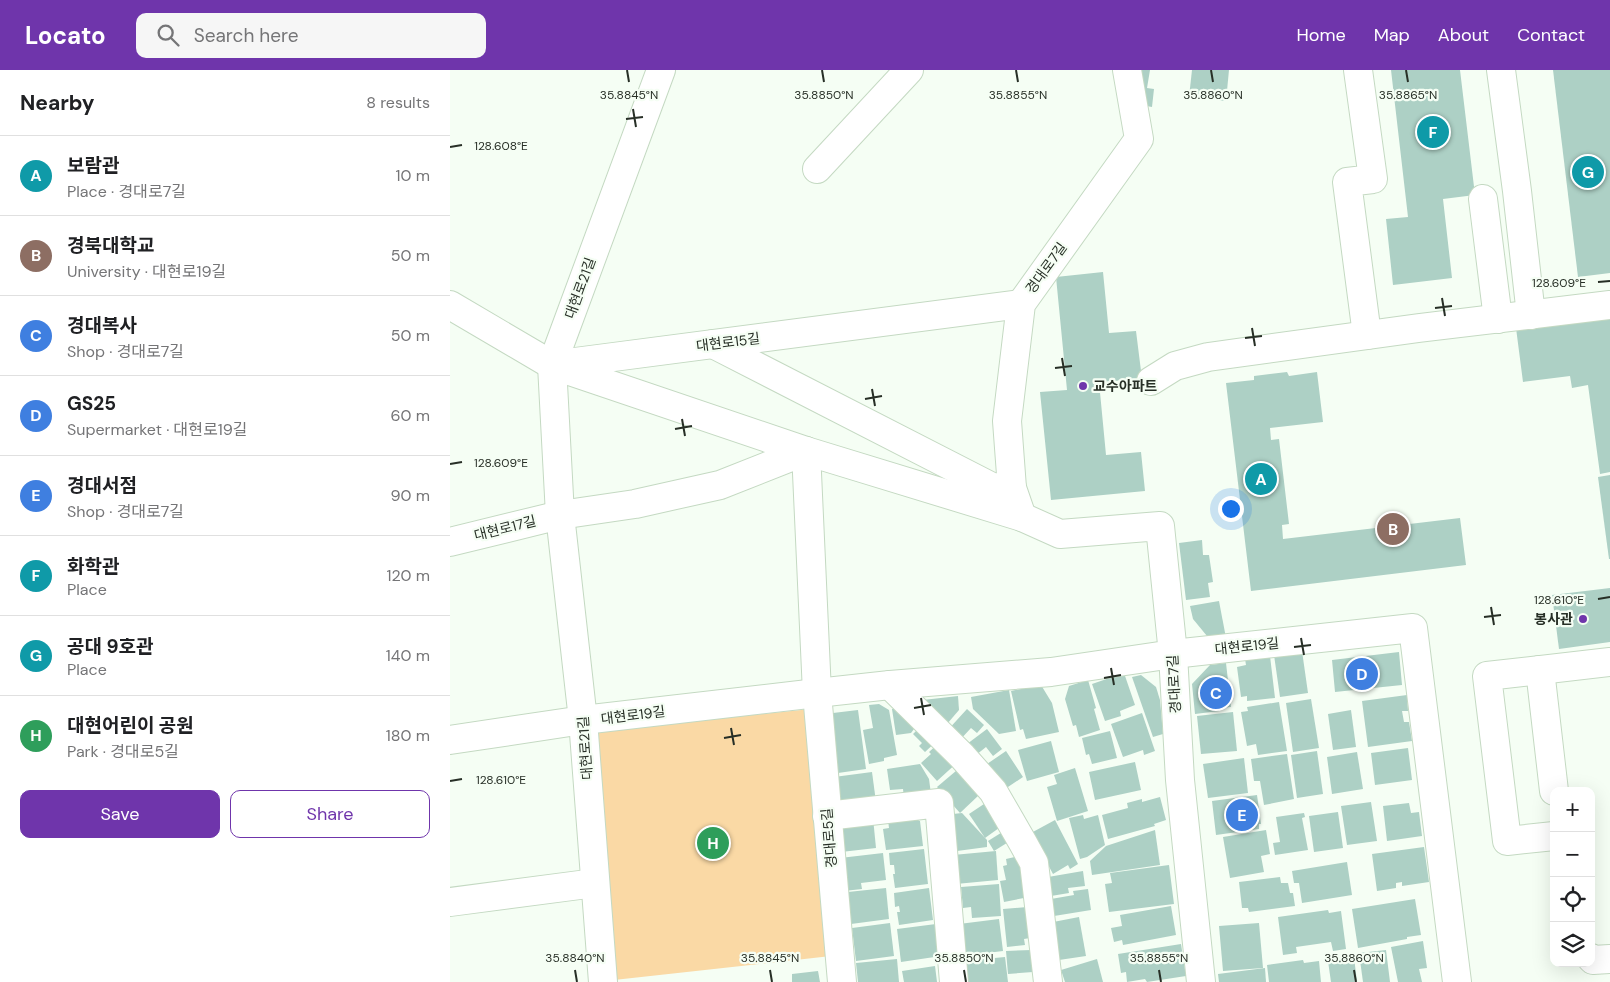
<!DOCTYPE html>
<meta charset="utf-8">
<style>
:root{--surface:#fff;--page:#f6f6f6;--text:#202124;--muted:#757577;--line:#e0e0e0;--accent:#6f35ab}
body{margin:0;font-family:"DM Sans","Noto Sans KR",sans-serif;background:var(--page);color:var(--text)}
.controls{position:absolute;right:15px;bottom:15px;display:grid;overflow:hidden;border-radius:10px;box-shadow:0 5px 20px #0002}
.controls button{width:45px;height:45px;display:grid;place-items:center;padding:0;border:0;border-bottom:1px solid var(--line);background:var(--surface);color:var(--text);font:25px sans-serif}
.you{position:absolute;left:780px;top:438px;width:18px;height:18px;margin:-12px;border:4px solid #fff;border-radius:50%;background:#1a73e8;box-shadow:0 0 0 8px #1a73e833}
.badge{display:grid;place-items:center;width:32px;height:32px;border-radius:50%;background:var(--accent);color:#fff;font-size:16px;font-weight:700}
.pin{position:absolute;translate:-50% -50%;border:2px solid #fff;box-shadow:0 1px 5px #0006}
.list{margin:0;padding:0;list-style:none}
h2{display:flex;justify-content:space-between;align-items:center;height:65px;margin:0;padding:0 20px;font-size:21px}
h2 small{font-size:16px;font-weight:400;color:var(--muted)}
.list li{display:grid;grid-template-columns:32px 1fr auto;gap:15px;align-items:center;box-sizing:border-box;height:80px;padding:0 20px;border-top:1px solid var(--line)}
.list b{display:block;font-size:19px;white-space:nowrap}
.list p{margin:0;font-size:16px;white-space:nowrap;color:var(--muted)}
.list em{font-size:16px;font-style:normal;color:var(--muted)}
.actions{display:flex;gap:10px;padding:15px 20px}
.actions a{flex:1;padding:11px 0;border:1px solid var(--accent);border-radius:10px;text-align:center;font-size:18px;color:var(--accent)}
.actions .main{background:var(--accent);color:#fff}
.icon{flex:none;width:28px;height:28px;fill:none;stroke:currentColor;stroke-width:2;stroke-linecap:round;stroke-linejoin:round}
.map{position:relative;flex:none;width:1160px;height:912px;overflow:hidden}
header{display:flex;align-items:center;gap:30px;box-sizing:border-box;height:70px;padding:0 25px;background:var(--accent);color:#fff}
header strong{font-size:24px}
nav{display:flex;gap:28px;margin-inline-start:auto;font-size:18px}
.search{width:350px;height:45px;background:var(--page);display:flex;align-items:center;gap:12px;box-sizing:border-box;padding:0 18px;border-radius:10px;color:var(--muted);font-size:19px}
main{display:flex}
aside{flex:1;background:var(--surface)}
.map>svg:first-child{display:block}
</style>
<header>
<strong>Locato</strong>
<div class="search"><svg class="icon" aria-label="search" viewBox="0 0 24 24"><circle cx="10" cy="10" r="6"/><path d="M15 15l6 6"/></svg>Search here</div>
<nav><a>Home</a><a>Map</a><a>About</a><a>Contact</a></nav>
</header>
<main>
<aside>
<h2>Nearby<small>8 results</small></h2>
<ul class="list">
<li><span class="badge" style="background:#0f9aa8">A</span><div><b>보람관</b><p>Place · 경대로7길</p></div><em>10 m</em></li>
<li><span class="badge" style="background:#8d6e63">B</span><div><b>경북대학교</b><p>University · 대현로19길</p></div><em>50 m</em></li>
<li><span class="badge" style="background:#3f7fe0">C</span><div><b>경대복사</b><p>Shop · 경대로7길</p></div><em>50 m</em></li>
<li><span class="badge" style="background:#3f7fe0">D</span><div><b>GS25</b><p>Supermarket · 대현로19길</p></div><em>60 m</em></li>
<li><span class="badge" style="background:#3f7fe0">E</span><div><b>경대서점</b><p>Shop · 경대로7길</p></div><em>90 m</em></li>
<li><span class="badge" style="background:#0f9aa8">F</span><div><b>화학관</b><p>Place</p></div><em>120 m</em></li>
<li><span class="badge" style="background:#0f9aa8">G</span><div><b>공대 9호관</b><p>Place</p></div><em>140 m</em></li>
<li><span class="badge" style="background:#2e9e5b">H</span><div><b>대현어린이 공원</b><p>Park · 경대로5길</p></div><em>180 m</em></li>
</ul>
<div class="actions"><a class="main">Save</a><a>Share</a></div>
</aside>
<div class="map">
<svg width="1160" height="912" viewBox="0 0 1160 912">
<rect width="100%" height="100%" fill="#f5fef4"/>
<path fill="#fad9a5" d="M361 639 381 886 164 910 147 661Z"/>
<g fill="#add0c5">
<path d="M680 0H700L697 18 704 19 702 37 685 34Z"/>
<path d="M742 0H779L776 31 739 27Z"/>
<path d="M941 0H1010L1025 125 993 129 1002 208 943 215 936 149 958 147Z"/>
<path d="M1103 0H1160V203L1128 207Z"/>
<path d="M653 202 659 263 686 261 692 309 649 312 656 385 691 382 695 421 601 430 590 322 617 320 606 207Z"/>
<path d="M1160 246V402L1150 404 1138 315 1122 318 1120 306 1073 312 1066 258Z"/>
<path d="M837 302 839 306 867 302 873 352 820 358 821 370 829 369 839 454 832 455 833 469 1010 448 1016 495 801 521 776 313 804 310V306Z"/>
<path d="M1160 405V489H1159L1148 407Z"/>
<path d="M752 470 753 485H759L763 512 758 513 760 527 736 530 729 473Z"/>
<path d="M1160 518V572L1109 579 1102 525Z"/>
<path d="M769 531 776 568 763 571 757 566 743 549 740 536Z"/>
<path d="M852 581 858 623 830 627 824 585Z"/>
<path d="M949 582 952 615 885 622 882 590Z"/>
<path d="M820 586 825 628 797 631V626L791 627 787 597 796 595 795 589Z"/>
<path d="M776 593 781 637 769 638V641L745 644 742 614 760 595Z"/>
<path d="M674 603 685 635 670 641 671 646 655 651 642 614Z"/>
<path d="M691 605 706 617 710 630 713 664 703 667 682 607Z"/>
<path d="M638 610 646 638 644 639 650 660 629 667 626 655 623 656 615 629 619 616Z"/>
<path d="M591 615 602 633 609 662 576 669 573 659 570 660 561 621Z"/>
<path d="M559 620 566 661 549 664 523 639 521 627Z"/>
<path d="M957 625 958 641H952L954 652H959L962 671 918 677 912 631Z"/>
<path d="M508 626 509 640 497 654 473 630Z"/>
<path d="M861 629 869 678 843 682 836 633Z"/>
<path d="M829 632 837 681 808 685 806 674 797 676 791 642 798 641 797 637Z"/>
<path d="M429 634 439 640 447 685 434 688V691L419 694 413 660 423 658 419 635Z"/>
<path d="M453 638 470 651 461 663 446 665 442 639Z"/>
<path d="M517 639 534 655 527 663 521 658 508 672 496 662Z"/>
<path d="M408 640 416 699 388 703 387 693 383 694 377 652 383 643Z"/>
<path d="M901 640 906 677 883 680 878 644Z"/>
<path d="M783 642 787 681 751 684 747 646Z"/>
<path d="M692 643 705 681 694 685 693 680 673 687 661 654Z"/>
<path d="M474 653 490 668 475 682 469 676 472 673 463 664Z"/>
<path d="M537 659 552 679 543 686 536 677 521 689 513 677Z"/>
<path d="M660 661 667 688 642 694 639 684 636 685 632 668Z"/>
<path d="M491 671 509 691 487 711 471 693 481 684 479 682Z"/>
<path d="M601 671 609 702 577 711 568 680Z"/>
<path d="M958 678 962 710 925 715 921 683Z"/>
<path d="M556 681 573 707 549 723 544 703 537 694Z"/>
<path d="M867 681 873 724 847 728 841 685Z"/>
<path d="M907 682 913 719 882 724 877 687Z"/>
<path d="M837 684 844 729 814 735 810 711H804L801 689Z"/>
<path d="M794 688 798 723 758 728 753 694Z"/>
<path d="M685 692 691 720 645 730 639 702Z"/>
<path d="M470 694 479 709 481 724 454 728 453 719 440 720 437 699Z"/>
<path d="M513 695 529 725 510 743 487 717Z"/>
<path d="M625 698 638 741 607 751 597 717 607 714 604 705Z"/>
<path d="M422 702 426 732 388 737 384 707Z"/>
<path d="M807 725 811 754H809V759L766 765 762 731Z"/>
<path d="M710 727 716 750 704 754 705 756 658 769 652 745 678 738 677 733 692 729V732Z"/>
<path d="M540 730 556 753 535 768 519 744Z"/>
<path d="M921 732 927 771 897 775 891 736Z"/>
<path d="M959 733 961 743 969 742 972 766 937 771 933 736Z"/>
<path d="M888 742 893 778 864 782 859 746Z"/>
<path d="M512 743 537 770V777L507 781 503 744Z"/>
<path d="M854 743 855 747 852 748 858 780 825 785 823 773 830 772 826 747Z"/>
<path d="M633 745 634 749 648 745 655 775 637 787 630 789 619 748Z"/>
<path d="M462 747 470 751 473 776 436 780 433 759 439 758 438 750Z"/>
<path d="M423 748 426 778 391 782 388 752Z"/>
<path d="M605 750 628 794 620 799 618 795 603 804 581 763Z"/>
<path d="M705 760 710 795 642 805 640 791 656 776Z"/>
<path d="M816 760 820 784 811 786 814 802 780 808 773 767Z"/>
<path d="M554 761 560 771 544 781 538 771Z"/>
<path d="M974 777 979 812 952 816V812L946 813V818L927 821 922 784Z"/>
<path d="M474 779 478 814 445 818 443 804H445L444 795H440L439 783Z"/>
<path d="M546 781 548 810 506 814 503 785Z"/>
<path d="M433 783 436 810 411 813 412 819 394 821 390 788Z"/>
<path d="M574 785 579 827 554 832 550 811 556 810 553 796 557 795 556 789Z"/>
<path d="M897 792 902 825 852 833 849 813H844L842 801Z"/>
<path d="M719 795 724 834 659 842 655 814 662 813 660 803Z"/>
<path d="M633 801 635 816 618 818 619 823 601 826 598 807Z"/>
<path d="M830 807 831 813H838L840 823H843L845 836 799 842 798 838H792L789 812Z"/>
<path d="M549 814 551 846 522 848 521 837 513 838 511 817Z"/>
<path d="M436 818 439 849 401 854 398 822Z"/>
<path d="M479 818 483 850 449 855 447 842H450L449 836 445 837 444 823Z"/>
<path d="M638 819 641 840 604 846 601 829 624 825 623 821Z"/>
<path d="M965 829 971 865 957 867V869L908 878 902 839Z"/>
<path d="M721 836 726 865 673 875 672 870 664 872 661 858 672 856 670 845Z"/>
<path d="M577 837 580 868 574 869 575 875 557 877 553 839Z"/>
<path d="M878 840 879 843 891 841 896 879 883 881 881 872 846 877 847 883 833 885 828 847Z"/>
<path d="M629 847 636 886 609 890 598 853Z"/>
<path d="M549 849 553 881 513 886 509 854Z"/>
<path d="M440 853 444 886 406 891 402 858Z"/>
<path d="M809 853 813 898 773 901 769 856Z"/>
<path d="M486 854 491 886 451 892 447 859Z"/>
<path d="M973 871 977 898 969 899 972 912H948L941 877Z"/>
<path d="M731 874 736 906 697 912 695 909 677 912 676 902 671 903 668 884Z"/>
<path d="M582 880 583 902 558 904 556 881Z"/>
<path d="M936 880 940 912H913L909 883Z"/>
<path d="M555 887 558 912H515L513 891Z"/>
<path d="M904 887 907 912H881L878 891Z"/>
<path d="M447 889 449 912H408L406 893Z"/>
<path d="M647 889 653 912H615L611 900Z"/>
<path d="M853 890 854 893 869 891 871 912H819L817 895Z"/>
<path d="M485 896 487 912H454L452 901Z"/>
<path d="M815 898 816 912H769L768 904Z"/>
<path d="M368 901 370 912H342V904Z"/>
</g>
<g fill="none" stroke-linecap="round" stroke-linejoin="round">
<g stroke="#c4d9c2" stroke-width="30">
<g id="minor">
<path d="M908 0 923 109 897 112 917 265"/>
<path d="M1051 0 1067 121 1081 245"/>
<path d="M367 99 459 0"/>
<path d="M1033 129 1048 249"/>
<path d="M0 235 102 295 571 234"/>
<path d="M263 274 542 417 562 418"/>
<path d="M102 295 356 381 572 447 610 464 710 456 723 584 730 710 751 912"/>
<path d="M701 311 725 296 758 287 969 258 1160 235"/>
<path d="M356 381 367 623 392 912"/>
<path d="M572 447 562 418 557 351 571 234 689 69 677 0"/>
<path d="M0 472 110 445 185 434 270 415 356 381"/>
<path d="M1090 600 1104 721"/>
<path d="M440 615 512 686 543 721 573 773 584 793 598 912"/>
<path d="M0 670 133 650 367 623 440 615 601 602 723 584 963 558 1007 912"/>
<path d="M377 746 489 733 504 912"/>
<path d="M1104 766 1057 771 1037 606 1160 592"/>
<path d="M0 832 145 813"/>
<path d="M1141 888 1143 890 1160 889"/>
<path d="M153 912 133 650 110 445 102 295 211 0"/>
</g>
</g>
<use href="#minor" stroke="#fff" stroke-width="28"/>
</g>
<path fill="none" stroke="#272f26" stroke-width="2" d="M177 0 179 12M372 0 374 12M566 0 568 12M761 0 763 12M956 0 958 12M183 39 186 57M176 49 193 47M0 77 12 75M1148 212 1160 211M992 228 995 246M985 238 1002 236M802 258 805 276M795 268 812 266M612 288 615 306M605 298 622 296M422 319 425 336M415 329 432 326M232 349 235 366M225 359 242 356M0 394 12 392M1148 529 1160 527M1041 537 1044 555M1034 547 1051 545M851 568 854 585M844 577 861 575M661 598 664 615M654 608 671 605M471 628 474 645M464 638 481 635M281 658 284 675M274 668 291 665M0 711 12 709M125 900 127 912M320 900 322 912M514 900 516 912M709 900 711 912M904 900 906 912"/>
<g fill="#6f35ab" stroke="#f5fef4" stroke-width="2">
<circle cx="633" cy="316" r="5"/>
<circle cx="1133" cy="549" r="5"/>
</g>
<g text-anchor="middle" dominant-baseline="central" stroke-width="4.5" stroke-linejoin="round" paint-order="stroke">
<g font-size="14" fill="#272f26" stroke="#f5fef4">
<text transform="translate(596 198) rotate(-54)">경대로7길</text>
<text transform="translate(130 218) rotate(-70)">대현로21길</text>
<text transform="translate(278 272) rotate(-7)">대현로15길</text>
<text transform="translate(55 458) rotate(-14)">대현로17길</text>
<text transform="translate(797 576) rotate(-6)">대현로19길</text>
<text transform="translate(724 614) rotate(-93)">경대로7길</text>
<text transform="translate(183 645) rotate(-7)">대현로19길</text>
<text transform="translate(135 678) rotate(-94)">대현로21길</text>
<text transform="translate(379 768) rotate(-95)">경대로5길</text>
</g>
<g font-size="14" font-weight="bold" fill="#272f26" stroke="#f5fef4" text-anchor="start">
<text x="643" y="316">교수아파트</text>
<text x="1123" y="549" text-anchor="end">봉사관</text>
</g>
</g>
<g font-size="12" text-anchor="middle" fill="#272f26" stroke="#f5fef4" stroke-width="4.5" stroke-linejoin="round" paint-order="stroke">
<text x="179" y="29">35.8845°N</text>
<text x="374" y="29">35.8850°N</text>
<text x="568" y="29">35.8855°N</text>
<text x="763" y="29">35.8860°N</text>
<text x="958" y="29">35.8865°N</text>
<text x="51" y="80">128.608°E</text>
<text x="1109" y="217">128.609°E</text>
<text x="51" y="397">128.609°E</text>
<text x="1109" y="534">128.610°E</text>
<text x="51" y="714">128.610°E</text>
<text x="125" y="892">35.8840°N</text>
<text x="320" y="892">35.8845°N</text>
<text x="514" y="892">35.8850°N</text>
<text x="709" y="892">35.8855°N</text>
<text x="904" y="892">35.8860°N</text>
</g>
</svg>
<div class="controls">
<button>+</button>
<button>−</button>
<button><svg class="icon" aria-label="locate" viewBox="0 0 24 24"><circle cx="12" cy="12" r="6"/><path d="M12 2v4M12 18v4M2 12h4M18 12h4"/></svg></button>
<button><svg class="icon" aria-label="layers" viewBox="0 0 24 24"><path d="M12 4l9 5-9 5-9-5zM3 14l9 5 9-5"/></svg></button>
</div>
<div class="you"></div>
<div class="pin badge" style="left:811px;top:409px;background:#0f9aa8">A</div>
<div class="pin badge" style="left:943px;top:459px;background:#8d6e63">B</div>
<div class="pin badge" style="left:766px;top:623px;background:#3f7fe0">C</div>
<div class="pin badge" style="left:912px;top:604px;background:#3f7fe0">D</div>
<div class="pin badge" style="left:792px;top:745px;background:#3f7fe0">E</div>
<div class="pin badge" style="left:983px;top:62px;background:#0f9aa8">F</div>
<div class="pin badge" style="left:1138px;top:102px;background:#0f9aa8">G</div>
<div class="pin badge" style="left:263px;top:773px;background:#2e9e5b">H</div>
</div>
</main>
